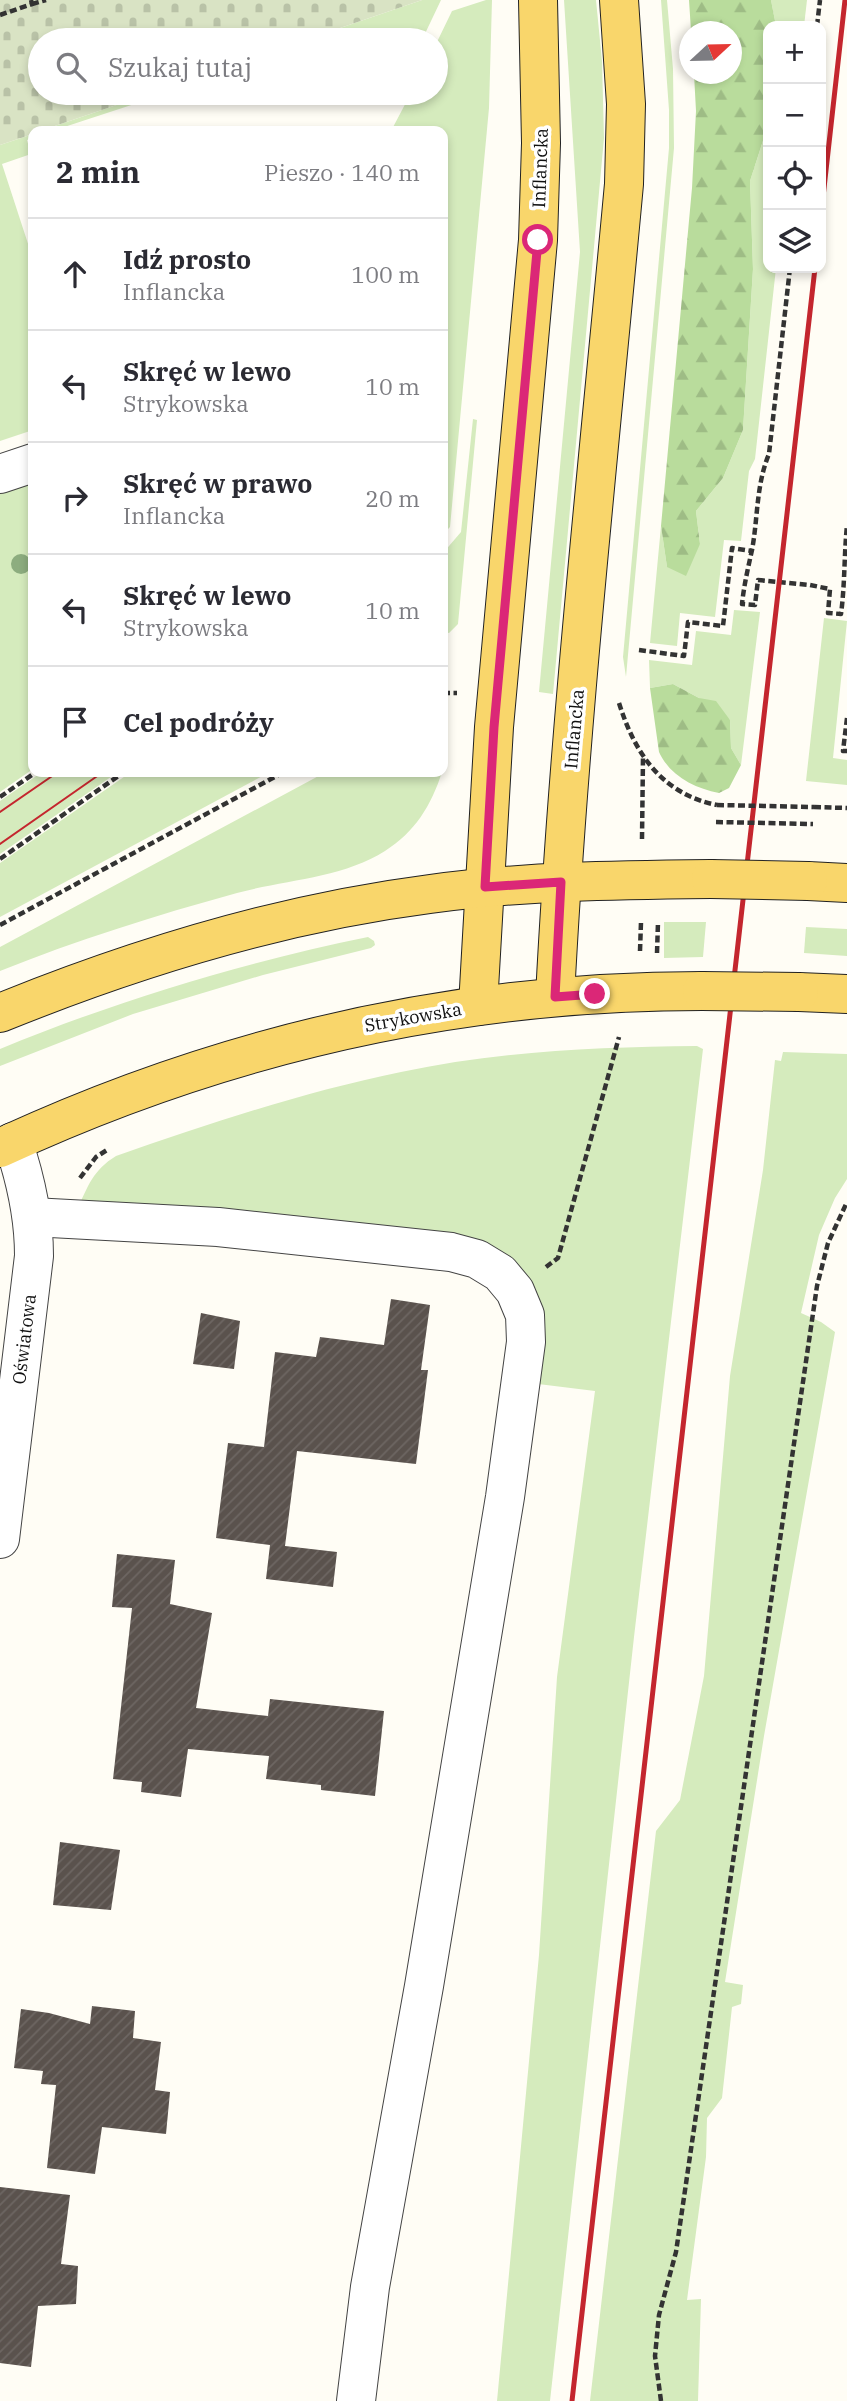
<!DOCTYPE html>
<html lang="pl">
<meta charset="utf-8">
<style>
:root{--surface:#fff;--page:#f2f2f3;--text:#2b2b33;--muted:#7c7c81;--line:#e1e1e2}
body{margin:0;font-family:"IBM Plex Serif",serif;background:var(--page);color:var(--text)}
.controls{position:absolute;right:21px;top:21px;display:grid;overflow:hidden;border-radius:14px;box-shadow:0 4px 10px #0003}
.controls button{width:63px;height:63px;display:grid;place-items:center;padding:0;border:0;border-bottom:2px solid var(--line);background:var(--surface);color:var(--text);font:35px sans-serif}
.compass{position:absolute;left:679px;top:21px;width:63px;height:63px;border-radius:50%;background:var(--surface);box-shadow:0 4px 10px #0003;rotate:68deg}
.stop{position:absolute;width:21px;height:21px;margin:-16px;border:5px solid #db2777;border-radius:50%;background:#fff}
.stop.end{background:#db2777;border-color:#fff;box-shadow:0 2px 7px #0008}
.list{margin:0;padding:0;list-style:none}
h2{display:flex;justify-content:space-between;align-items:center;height:91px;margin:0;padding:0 28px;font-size:30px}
h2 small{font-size:23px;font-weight:400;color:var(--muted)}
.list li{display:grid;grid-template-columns:46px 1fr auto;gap:21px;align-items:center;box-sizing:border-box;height:112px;padding:0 28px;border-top:2px solid var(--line)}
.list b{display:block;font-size:26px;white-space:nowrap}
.list p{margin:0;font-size:23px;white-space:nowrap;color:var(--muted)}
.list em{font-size:23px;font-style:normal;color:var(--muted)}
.icon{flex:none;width:38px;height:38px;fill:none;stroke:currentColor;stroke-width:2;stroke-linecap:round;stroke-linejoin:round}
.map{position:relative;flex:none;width:847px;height:2401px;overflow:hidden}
.search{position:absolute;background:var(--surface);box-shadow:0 4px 10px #0003;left:28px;top:28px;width:420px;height:77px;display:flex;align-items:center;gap:18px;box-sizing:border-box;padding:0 24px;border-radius:38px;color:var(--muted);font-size:26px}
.panel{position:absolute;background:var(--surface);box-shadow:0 4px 10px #0003;left:28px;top:126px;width:420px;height:651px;border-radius:14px}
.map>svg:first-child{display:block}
</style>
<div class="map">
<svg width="847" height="2401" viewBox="0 0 847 2401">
<defs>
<pattern id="forest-firs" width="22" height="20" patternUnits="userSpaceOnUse" patternTransform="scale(1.75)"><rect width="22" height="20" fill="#b9dc9c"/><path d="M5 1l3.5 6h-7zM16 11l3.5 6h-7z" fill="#9ebc85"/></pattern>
<pattern id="cemetery-stones" width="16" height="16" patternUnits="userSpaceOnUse" patternTransform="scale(1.75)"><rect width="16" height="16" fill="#d9e3c4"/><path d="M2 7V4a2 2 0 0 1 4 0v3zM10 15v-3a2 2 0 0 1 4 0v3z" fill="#b9c2a7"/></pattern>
<pattern id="building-hatch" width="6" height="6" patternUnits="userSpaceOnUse" patternTransform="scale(1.75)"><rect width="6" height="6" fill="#5a524d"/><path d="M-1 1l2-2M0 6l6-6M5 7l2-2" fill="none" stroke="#6d6662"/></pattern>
</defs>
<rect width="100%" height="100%" fill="#fffdf5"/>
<g fill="#d5ebbd">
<path d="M422 0H441L422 40H359L345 33 325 40H305Z"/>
<path d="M486 0H492L489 108 450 527 443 534V131H391L411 93H436V44L452 11Z"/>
<path d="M564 0H596L602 61 604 138 553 694 539 692 580 252Z"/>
<path d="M661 0H667L673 69 674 148 626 677 623 657 669 148V110Z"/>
<path d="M771 0H807L804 26H776Z"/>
<path d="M152 93H168L52 131H40Z"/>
<path d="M768 125V268H776L755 459 749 471 741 541 724 540 715 617 680 613 677 646 650 643 661 526 667 567 700 544 696 511 723 478 743 430 753 269 750 181Z"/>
<path d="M33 134V138L27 140 31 154 2 164 33 259V430L0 441V145Z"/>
<path d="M473 419 477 420 458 624 449 633 443 632V553L461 532Z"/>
<path d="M33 482V769L0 792V493Z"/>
<path d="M734 610 760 612 741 765 731 748 730 720 699 698 673 684 650 688 649 660 692 665 696 631 731 635Z"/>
<path d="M824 618 847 621 833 758 847 760V785L806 781Z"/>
<path d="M42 772H118L0 854V801Z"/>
<path d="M131 772H270L0 917V863Z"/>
<path d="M326 772H442C431 806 415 832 385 851 343 878 284 880 237 893 157 915 77 940 0 971V947Z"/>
<path d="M664 922H706L703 957 664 958Z"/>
<path d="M806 927 847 929V956L804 953Z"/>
<path d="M368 937 374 941 375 945 371 948 263 975 133 1014 0 1066V1049C119 1000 241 963 368 937Z"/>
<path d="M697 1046 703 1049 634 1637 550 2401H497L539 1955 557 1677 595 1391 530 1383 509 1268 77 1210C88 1186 93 1170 116 1156 210 1123 304 1092 401 1072 498 1051 599 1047 697 1046Z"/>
<path d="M783 1052 847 1054V1179L835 1198 819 1235 801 1313 821 1322 835 1332 764 1736 725 1982 743 1985 741 2004 732 2007 722 2098 707 2118 706 2157 687 2300 701 2299 698 2401H590L656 1831 680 1800 704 1676 730 1376 763 1170 775 1060 781 1061Z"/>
</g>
<g fill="url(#forest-firs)">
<path d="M689 0H771L776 26H768V125L750 181 753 269 743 430 723 478 696 511 700 544 686 576 667 567 661 526 692 188 696 111 694 74H732V32L691 31Z"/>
<path d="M673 684 699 698 716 701 730 720 731 748 741 765 729 788 719 793C694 788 670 776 659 752L650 688Z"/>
</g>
<path fill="url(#cemetery-stones)" d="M0 0H422L305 40H40V93H152L40 131H33V134L0 145Z"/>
<g fill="url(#building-hatch)">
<path d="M391 1299 430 1305 421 1370H428L416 1464 297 1451 285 1546 337 1552 333 1587 266 1579 270 1545 216 1538 228 1443 264 1447 275 1352 316 1357 320 1337 384 1345Z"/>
<path d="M201 1313 240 1321 234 1369 193 1364Z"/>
<path d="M117 1554 175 1560 170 1604 212 1613 196 1708 268 1716 270 1699 384 1711 375 1796 321 1790V1785L266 1779 269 1756 188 1749 181 1797 141 1792 142 1782 113 1779 132 1608 112 1607Z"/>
<path d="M60 1842 120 1850 111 1910 53 1905Z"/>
<path d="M92 2006 135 2011 133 2038 161 2042 155 2090 170 2092 166 2134 102 2127 95 2174 47 2168 56 2085 41 2084 43 2071 14 2068 21 2009 49 2013 90 2024Z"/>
<path d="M0 2187 70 2195 61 2264 78 2266 76 2304 38 2306 31 2367 0 2363Z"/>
</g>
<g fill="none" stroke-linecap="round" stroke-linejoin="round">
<g stroke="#444" stroke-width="40">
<g id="minor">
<path d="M0 474 33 463"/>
<path d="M32 1217 218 1227 451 1252 477 1259 500 1273 515 1291 525 1315 526 1342 505 1497 424 1986 370 2287 356 2401"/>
<path d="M0 1539 34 1256C34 1216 26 1180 13 1142"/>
</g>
</g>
<g stroke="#222" stroke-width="40">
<g id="major">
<path d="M808 881 847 883"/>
<path d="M799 992 847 994"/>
<path d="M555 997C569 725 599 455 624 184L626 104 619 0"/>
<path d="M478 1006 494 727 538 240 541 143 538 0"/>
<path d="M0 1013C138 957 282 913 430 894 523 881 617 880 711 879"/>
<path d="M0 1148C224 1044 455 991 702 991"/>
</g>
</g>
<g stroke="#333" stroke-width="4.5" stroke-dasharray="7 3.5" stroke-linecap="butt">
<path d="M32 4 46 0"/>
<path d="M0 15 32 4 31 0"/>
<path d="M817 26 820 0"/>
<path d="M790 268 769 454C756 485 758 518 752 550 748 568 744 585 742 604L755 605 758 580 810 585 830 589 828 613 841 614C845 584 844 555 847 525"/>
<path d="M639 650 684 656 688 622 723 626 732 548 752 551"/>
<path d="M443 693H457"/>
<path d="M619 703C635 754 662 794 717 805"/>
<path d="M847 718 843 751H847"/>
<path d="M0 797 36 772"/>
<path d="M814 807 847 808"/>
<path d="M642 839 643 757"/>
<path d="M0 859 124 772"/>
<path d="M0 925 284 772"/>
<path d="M640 951 641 922"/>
<path d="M657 953 658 922"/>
<path d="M80 1178 96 1157 107 1150"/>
<path d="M546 1267 558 1258 619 1037"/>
<path d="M661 2401 655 2356 659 2315 676 2252 817 1286 828 1243 847 1202"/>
</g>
<use href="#minor" stroke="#fff" stroke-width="38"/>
<use href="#major" stroke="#f9d66b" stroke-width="38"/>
<g stroke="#c4262e" stroke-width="2">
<path d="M0 812 58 772"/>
<path d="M0 844 103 772"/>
</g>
<g stroke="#c4262e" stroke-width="5">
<path d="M821 215 845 0"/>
<path d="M572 2401 815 268"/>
</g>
<g stroke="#222" stroke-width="40" stroke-linecap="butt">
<g id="major-bridge">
<path d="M711 879 808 881"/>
<path d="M702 991 799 992"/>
</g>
</g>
<g stroke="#333" stroke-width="4.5" stroke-dasharray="7 3.5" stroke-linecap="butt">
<path d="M717 805 814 807"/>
<path d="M716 822 813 824"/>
</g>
<use href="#major-bridge" stroke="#f9d66b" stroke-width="38"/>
</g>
<circle fill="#8dad7f" cx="21" cy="564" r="10"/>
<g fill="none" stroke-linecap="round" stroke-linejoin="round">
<path stroke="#db2777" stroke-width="9" d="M538 240 494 727 485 887 561 882 555 997 595 994"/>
</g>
<g text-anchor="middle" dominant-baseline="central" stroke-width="7" stroke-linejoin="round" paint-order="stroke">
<g font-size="18" fill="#111" stroke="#fff">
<text transform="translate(540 168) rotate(-88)">Inflancka</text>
<text transform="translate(574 729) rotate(-85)">Inflancka</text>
<text transform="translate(413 1017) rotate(-10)">Strykowska</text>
<text transform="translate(24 1339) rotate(-83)">Oświatowa</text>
</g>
</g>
</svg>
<div class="controls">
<button>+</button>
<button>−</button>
<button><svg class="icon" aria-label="locate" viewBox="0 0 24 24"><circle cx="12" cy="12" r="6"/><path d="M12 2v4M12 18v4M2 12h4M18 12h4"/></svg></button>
<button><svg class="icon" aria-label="layers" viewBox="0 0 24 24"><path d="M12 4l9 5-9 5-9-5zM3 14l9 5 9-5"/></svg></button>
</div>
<svg class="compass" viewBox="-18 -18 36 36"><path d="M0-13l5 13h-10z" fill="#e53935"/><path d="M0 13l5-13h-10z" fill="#7c7c81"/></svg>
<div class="stop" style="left:538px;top:240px"></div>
<div class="stop end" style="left:595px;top:994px"></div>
<div class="search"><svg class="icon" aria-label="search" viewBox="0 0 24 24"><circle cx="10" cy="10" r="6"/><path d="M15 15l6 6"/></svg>Szukaj tutaj</div>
<section class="panel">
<h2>2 min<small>Pieszo · 140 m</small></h2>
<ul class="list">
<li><svg class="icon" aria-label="ahead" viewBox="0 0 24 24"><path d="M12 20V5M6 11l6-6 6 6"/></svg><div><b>Idź prosto</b><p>Inflancka</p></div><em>100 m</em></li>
<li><svg class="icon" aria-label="left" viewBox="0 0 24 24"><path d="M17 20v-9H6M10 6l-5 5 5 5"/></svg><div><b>Skręć w lewo</b><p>Strykowska</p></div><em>10 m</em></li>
<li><svg class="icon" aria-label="right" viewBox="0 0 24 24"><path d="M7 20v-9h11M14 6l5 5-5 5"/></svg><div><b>Skręć w prawo</b><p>Inflancka</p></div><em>20 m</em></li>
<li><svg class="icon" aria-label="left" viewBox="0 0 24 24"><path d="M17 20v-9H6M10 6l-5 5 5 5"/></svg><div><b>Skręć w lewo</b><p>Strykowska</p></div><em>10 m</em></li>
<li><svg class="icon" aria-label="arrive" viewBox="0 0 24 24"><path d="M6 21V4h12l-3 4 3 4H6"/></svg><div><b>Cel podróży</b></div></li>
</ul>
</section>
</div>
